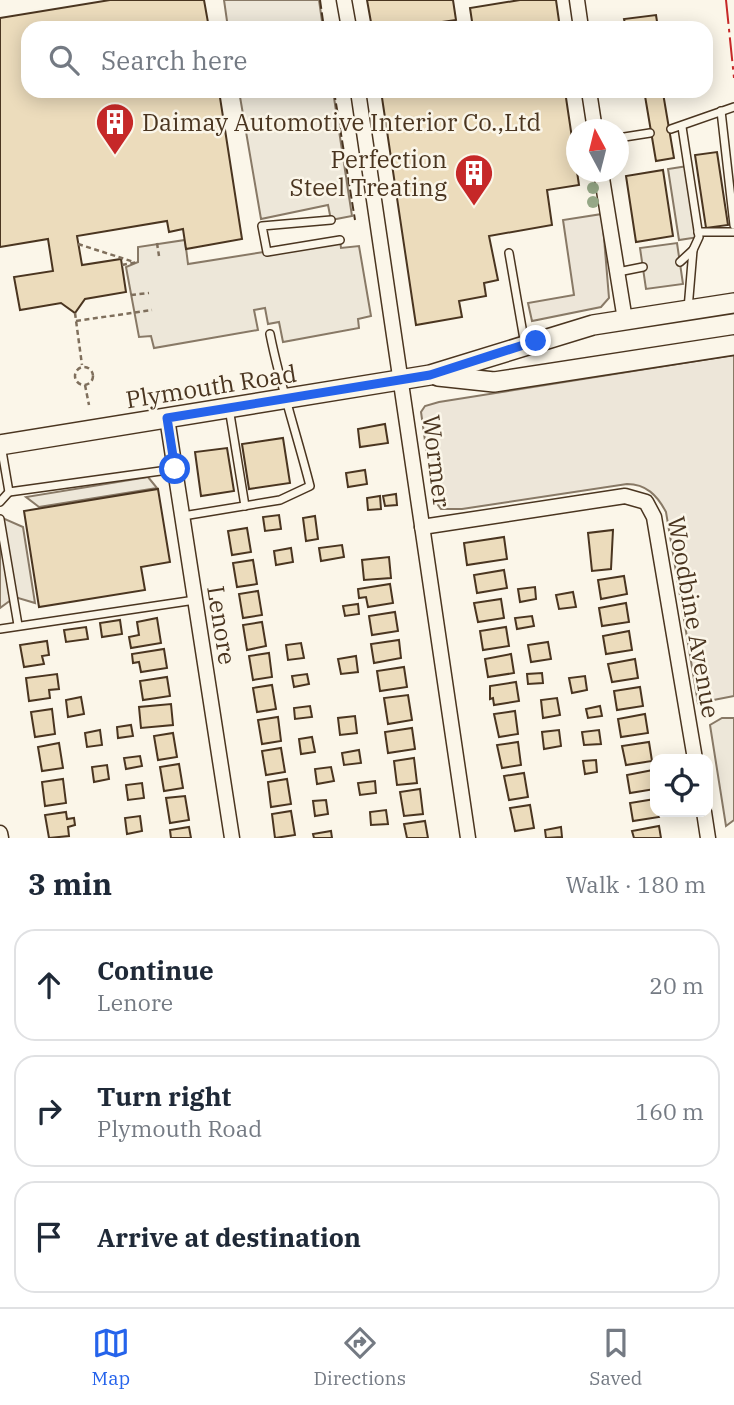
<!DOCTYPE html>
<meta charset="utf-8">
<style>
:root{--surface:#fff;--page:#f2f2f3;--text:#1f2937;--muted:#747a83;--line:#e0e1e3;--accent:#2563eb}
body{margin:0;font-family:"IBM Plex Serif",serif;background:var(--page);color:var(--text)}
.controls{position:absolute;right:21px;bottom:21px;display:grid;overflow:hidden;border-radius:14px;box-shadow:0 4px 18px #0003}
.controls button{width:63px;height:63px;display:grid;place-items:center;padding:0;border:0;border-bottom:2px solid var(--line);background:var(--surface);color:var(--text);font:35px sans-serif}
.compass{position:absolute;left:566px;top:119px;width:63px;height:63px;border-radius:50%;background:var(--surface);box-shadow:0 4px 18px #0003;rotate:353deg}
.stop{position:absolute;width:21px;height:21px;margin:-16px;border:5px solid #2563eb;border-radius:50%;background:#fff}
.stop.end{background:#2563eb;border-color:#fff;box-shadow:0 2px 7px #0008}
.list{margin:0;padding:0;list-style:none}
h2{display:flex;justify-content:space-between;align-items:center;height:91px;margin:0;padding:0 28px;font-size:30px}
h2 small{font-size:23px;font-weight:400;color:var(--muted)}
.list li{display:grid;grid-template-columns:46px 1fr auto;gap:21px;align-items:center;box-sizing:border-box;height:112px;margin:0 14px 14px;padding:0 14px;border:2px solid var(--line);border-radius:21px}
.list b{display:block;font-size:26px;white-space:nowrap}
.list p{margin:0;font-size:23px;white-space:nowrap;color:var(--muted)}
.list em{font-size:23px;font-style:normal;color:var(--muted)}
.icon{flex:none;width:38px;height:38px;fill:none;stroke:currentColor;stroke-width:2;stroke-linecap:round;stroke-linejoin:round}
.map{position:relative;flex:none;width:734px;height:838px;overflow:hidden}
.search{position:absolute;background:var(--surface);box-shadow:0 4px 18px #0003;left:21px;right:21px;top:21px;height:77px;display:flex;align-items:center;gap:18px;box-sizing:border-box;padding:0 24px;border-radius:21px;color:var(--muted);font-size:26px}
.sheet{height:469px;background:var(--surface)}
nav{display:flex;justify-content:space-around;align-items:center;box-sizing:border-box;height:98px;border-top:2px solid var(--line);background:var(--surface);font-size:19px;color:var(--muted)}
nav a{display:grid;justify-items:center;gap:4px}
nav .on{color:var(--accent)}
.map>svg:first-child{display:block}
</style>
<div class="map">
<svg width="734" height="838" viewBox="0 0 734 838">
<rect width="100%" height="100%" fill="#fbf6e9"/>
<g fill="#ede6d9" stroke="#887966" stroke-width="2">
<path d="M602 214 609 298 601 307 532 321 528 303 574 295 563 220Z"/>
<path d="M734 355V696L698 703 666 512C657 495 646 484 627 484L462 509H441L433 498 421 412 425 406 439 402Z"/>
</g>
<g fill="#ede7d9" stroke="#887966" stroke-width="2">
<path d="M224 0H319L323 28H228Z"/>
<path d="M239 91H333L352 216 331 220 328 205 261 219Z"/>
<path d="M688 166 699 237 679 240 668 169Z"/>
<path d="M185 240 188 264 340 240 341 248 359 246 371 316 358 319 359 328 283 342 279 322 268 324 265 308 254 310 258 330 154 348 151 336 139 337 126 267 138 262V247Z"/>
<path d="M677 243 683 284 646 289 640 248Z"/>
<path d="M148 477 157 488 39 507 26 497Z"/>
<path d="M0 517 23 527 35 603 15 597 0 608Z"/>
<path d="M722 718H734V820L726 826 710 725Z"/>
</g>
<g fill="#ecdcbc" stroke="#4a3520" stroke-width="2">
<path d="M110 0H204L209 28H28V91H219L242 239 186 249 183 229 169 232 167 221 77 236 82 265 121 259 126 292 85 299 75 313 61 303 20 310 14 277 53 271 48 239 0 247V18Z"/>
<path d="M367 0H453L456 20 400 28H372Z"/>
<path d="M520 0H556L560 28H473L470 8Z"/>
<path d="M656 15 658 28H626L624 19Z"/>
<path d="M381 91H565L579 185 547 190 552 225 489 236 498 280 484 283 486 296 459 301 462 317 416 325Z"/>
<path d="M663 93 674 158 656 161 645 96Z"/>
<path d="M717 152 728 225 706 228 695 155Z"/>
<path d="M663 170 673 236 636 242 626 176Z"/>
<path d="M385 424 388 443 360 447 358 429Z"/>
<path d="M283 438 290 483 249 489 242 444Z"/>
<path d="M227 448 234 491 201 496 195 452Z"/>
<path d="M365 470 367 484 348 487 346 473Z"/>
<path d="M158 489 170 562 141 567 145 590 39 607 24 511Z"/>
<path d="M396 494 397 505 385 506 383 496Z"/>
<path d="M380 496 381 509 368 510 367 498Z"/>
<path d="M279 515 281 529 265 531 263 517Z"/>
<path d="M315 516 318 539 306 541 303 518Z"/>
<path d="M247 528 251 552 232 555 228 531Z"/>
<path d="M613 530 611 569 592 571 588 533Z"/>
<path d="M504 537 507 559 467 565 464 543Z"/>
<path d="M342 545 344 557 321 561 319 548Z"/>
<path d="M291 548 293 562 276 565 274 551Z"/>
<path d="M389 557 391 578 364 580 362 560Z"/>
<path d="M253 560 257 584 237 587 233 563Z"/>
<path d="M504 570 507 588 477 593 474 575Z"/>
<path d="M624 576 627 594 601 599 598 580Z"/>
<path d="M390 584 393 603 368 607 366 597 359 598 358 589Z"/>
<path d="M535 587 536 599 520 602 518 589Z"/>
<path d="M258 591 262 615 243 618 239 594Z"/>
<path d="M573 592 576 607 559 609 556 595Z"/>
<path d="M501 599 504 618 478 622 474 603Z"/>
<path d="M626 603 629 622 602 626 599 608Z"/>
<path d="M358 604 359 614 345 616 343 606Z"/>
<path d="M395 612 398 631 372 635 369 616Z"/>
<path d="M532 616 534 626 517 629 515 618Z"/>
<path d="M157 618 161 643 131 648 129 637 139 635 137 622Z"/>
<path d="M120 620 122 634 102 637 100 623Z"/>
<path d="M262 622 266 646 247 650 243 625Z"/>
<path d="M86 627 88 639 66 642 64 630Z"/>
<path d="M506 627 509 646 483 650 480 631Z"/>
<path d="M629 631 632 650 606 654 603 636Z"/>
<path d="M399 640 401 658 374 663 371 644Z"/>
<path d="M47 641 49 655 42 656 44 664 24 667 20 645Z"/>
<path d="M548 642 551 659 531 662 528 645Z"/>
<path d="M301 643 304 658 288 660 286 645Z"/>
<path d="M164 649 167 668 141 672 139 662 133 663 132 654Z"/>
<path d="M269 653 272 677 253 680 249 656Z"/>
<path d="M511 654 514 673 488 677 485 659Z"/>
<path d="M356 656 358 672 341 674 338 659Z"/>
<path d="M635 659 638 678 612 682 608 664Z"/>
<path d="M404 667 407 687 380 691 377 671Z"/>
<path d="M542 673 543 683 528 684 527 674Z"/>
<path d="M57 674 59 689 49 690 50 698 29 701 26 678Z"/>
<path d="M307 674 309 684 294 687 292 676Z"/>
<path d="M585 676 587 690 572 693 569 678Z"/>
<path d="M167 677 170 696 143 700 140 681Z"/>
<path d="M516 682 519 701 494 705 493 698 490 699V686Z"/>
<path d="M272 685 276 709 257 712 253 688Z"/>
<path d="M640 687 643 706 617 710 614 691Z"/>
<path d="M408 695 412 720 388 724 384 698Z"/>
<path d="M81 697 84 714 68 717 66 700Z"/>
<path d="M557 698 560 715 543 718 541 700Z"/>
<path d="M171 704 173 725 141 728 139 707Z"/>
<path d="M310 706 312 717 295 719 294 708Z"/>
<path d="M600 706 602 716 588 718 586 709Z"/>
<path d="M52 709 55 734 35 737 31 712Z"/>
<path d="M515 711 518 734 499 737 494 714Z"/>
<path d="M645 714 648 733 621 737 618 719Z"/>
<path d="M355 716 357 733 340 735 338 718Z"/>
<path d="M278 717 281 741 262 744 258 720Z"/>
<path d="M131 725 133 736 118 738 117 727Z"/>
<path d="M412 728 415 749 388 753 385 732Z"/>
<path d="M100 730 102 745 87 747 85 733Z"/>
<path d="M559 730 561 746 544 749 542 732Z"/>
<path d="M599 730 601 744 584 745 582 732Z"/>
<path d="M173 733 177 757 158 760 154 736Z"/>
<path d="M312 737 315 752 301 754 299 739Z"/>
<path d="M518 742 521 765 502 768 497 745Z"/>
<path d="M649 742 652 761 626 765 622 746Z"/>
<path d="M59 743 63 768 42 771 38 747Z"/>
<path d="M281 748 285 772 266 775 262 751Z"/>
<path d="M359 750 361 763 344 765 342 753Z"/>
<path d="M140 756 142 766 126 769 124 758Z"/>
<path d="M414 758 417 783 397 785 394 761Z"/>
<path d="M596 760 597 772 585 774 583 761Z"/>
<path d="M179 764 183 788 164 791 160 767Z"/>
<path d="M107 765 109 779 94 782 92 767Z"/>
<path d="M331 767 334 781 317 784 315 769Z"/>
<path d="M653 770 655 789 630 793 627 775Z"/>
<path d="M524 773 528 797 509 800 504 776Z"/>
<path d="M63 779 66 803 45 806 42 782Z"/>
<path d="M287 779 291 804 271 807 268 782Z"/>
<path d="M375 781 376 793 360 795 358 783Z"/>
<path d="M142 783 144 798 128 800 126 785Z"/>
<path d="M420 789 423 814 404 816 400 792Z"/>
<path d="M185 796 189 820 170 823 166 798Z"/>
<path d="M655 799V812H658L659 817 633 821 630 803Z"/>
<path d="M326 800 328 814 315 816 313 801Z"/>
<path d="M530 805 534 828 515 831 510 808Z"/>
<path d="M386 810 388 824 371 825 370 812Z"/>
<path d="M291 811 295 835 275 838 272 814Z"/>
<path d="M66 812 67 819 74 818 75 825 68 827 69 836 49 838 45 815Z"/>
<path d="M140 816 142 831 127 834 125 818Z"/>
<path d="M425 821 428 838H407L404 824Z"/>
<path d="M659 826 661 838H634L632 831Z"/>
<path d="M189 827 191 838H171L170 830Z"/>
<path d="M561 827 562 837 546 838 545 830Z"/>
<path d="M331 831 332 838H314L313 834Z"/>
</g>
<g fill="none" stroke-linecap="round" stroke-linejoin="round">
<g stroke="#4a3520" stroke-width="10">
<g id="lane">
<path d="M721 111 734 225"/>
<path d="M671 129 734 107"/>
<path d="M618 138 650 133"/>
<path d="M331 220 262 226 267 252 340 240"/>
<path d="M698 232H734"/>
<path d="M509 253 525 345"/>
<path d="M680 262 693 250 699 237 682 127"/>
<path d="M618 272 643 267"/>
<path d="M688 309 693 250"/>
<path d="M229 408 245 506"/>
<path d="M1 445 9 492 175 469"/>
<path d="M0 502 9 492"/>
<path d="M183 516 280 500 310 486C297 435 280 385 270 334"/>
<path d="M0 519 18 625"/>
<path d="M0 629 195 600"/>
</g>
</g>
<g stroke="#4a3520" stroke-width="17">
<g id="street">
<path d="M344 0 349 28"/>
<path d="M577 0 581 28"/>
<path d="M358 91 468 838"/>
<path d="M589 91 595 130"/>
<path d="M601 172 625 320"/>
<path d="M167 418 232 838"/>
<path d="M422 527 625 496 646 502 654 517 695 759"/>
<path d="M704 812 708 838"/>
<path d="M0 833 1 838"/>
</g>
</g>
<g stroke="#4a3520" stroke-width="22">
<g id="secondary">
<path d="M438 376 494 382 734 345"/>
<path d="M0 445 430 375 593 325 734 303"/>
</g>
</g>
<g stroke="#7f6f5c" stroke-width="2.5" stroke-dasharray="5 3.5" stroke-linecap="butt">
<path d="M157 243 159 256"/>
<path d="M78 244 134 262"/>
<path d="M122 265 138 262"/>
<path d="M131 295 149 293"/>
<path d="M75 313 82 365"/>
<path d="M76 321 152 310"/>
<circle cx="84" cy="376" r="9"/>
<path d="M85 385 89 405"/>
</g>
<use href="#lane" stroke="#fbf6e9" stroke-width="7"/>
<use href="#street" stroke="#fbf6e9" stroke-width="14"/>
<use href="#secondary" stroke="#fbf6e9" stroke-width="19"/>
<g stroke="#4a3520" stroke-width="2" stroke-dasharray="9 3.5" stroke-linecap="butt">
<path d="M320 0 324 28"/>
<path d="M334 91 355 220"/>
</g>
<path stroke="#c62828" stroke-width="2" stroke-dasharray="24 5 3.5 5" stroke-linecap="butt" d="M726 0 734 78"/>
</g>
<g fill="#96a887">
<circle cx="593" cy="188" r="6"/>
<circle cx="593" cy="202" r="6"/>
</g>
<g fill="none" stroke-linecap="round" stroke-linejoin="round">
<path stroke="#2563eb" stroke-width="9" d="M175 469 167 418 430 375 536 341"/>
</g>
<defs>
<g id="building-pin" transform="scale(2.0125)"><path d="M0 17L-7.5 6A9.5 9.5 0 1 1 7.5 6Z" fill="#c62828" stroke="#fbf6e9"/><path d="M-4-6H4V6H1V3H-1V6H-4ZM-2.5-4.3h1.7v1.8h-1.7ZM.8-4.3h1.7v1.8H.8ZM-2.5-1h1.7V.8h-1.7ZM.8-1h1.7V.8H.8Z" fill="#fff"/></g>
</defs>
<g fill-rule="evenodd">
<use href="#building-pin" x="115" y="122"/>
<use href="#building-pin" x="474" y="173"/>
</g>
<g text-anchor="middle" dominant-baseline="central" stroke-width="5" stroke-linejoin="round" paint-order="stroke">
<g font-size="24" fill="#4a3520" stroke="#fbf6e9" text-anchor="start">
<text x="142" y="122">Daimay Automotive Interior Co.,Ltd</text>
<text x="447" y="159" text-anchor="end">Perfection<tspan x="447" dy="28">Steel Treating</tspan></text>
</g>
<g font-size="24" fill="#4a3520" stroke="#fbf6e9">
<text transform="translate(211 386) rotate(-9)">Plymouth Road</text>
<text transform="translate(437 461) rotate(83)">Wormer</text>
<text transform="translate(694 617) rotate(80)">Woodbine Avenue</text>
<text transform="translate(222 625) rotate(81)">Lenore</text>
</g>
</g>
</svg>
<div class="controls">
<button><svg class="icon" aria-label="locate" viewBox="0 0 24 24"><circle cx="12" cy="12" r="6"/><path d="M12 2v4M12 18v4M2 12h4M18 12h4"/></svg></button>
</div>
<svg class="compass" viewBox="-18 -18 36 36"><path d="M0-13l5 13h-10z" fill="#e53935"/><path d="M0 13l5-13h-10z" fill="#747a83"/></svg>
<div class="stop" style="left:175px;top:469px"></div>
<div class="stop end" style="left:536px;top:341px"></div>
<div class="search"><svg class="icon" aria-label="search" viewBox="0 0 24 24"><circle cx="10" cy="10" r="6"/><path d="M15 15l6 6"/></svg>Search here</div>
</div>
<section class="sheet">
<h2>3 min<small>Walk · 180 m</small></h2>
<ul class="list">
<li><svg class="icon" aria-label="ahead" viewBox="0 0 24 24"><path d="M12 20V5M6 11l6-6 6 6"/></svg><div><b>Continue</b><p>Lenore</p></div><em>20 m</em></li>
<li><svg class="icon" aria-label="right" viewBox="0 0 24 24"><path d="M7 20v-9h11M14 6l5 5-5 5"/></svg><div><b>Turn right</b><p>Plymouth Road</p></div><em>160 m</em></li>
<li><svg class="icon" aria-label="arrive" viewBox="0 0 24 24"><path d="M6 21V4h12l-3 4 3 4H6"/></svg><div><b>Arrive at destination</b></div></li>
</ul>
</section>
<nav>
<a class="on"><svg class="icon" aria-label="map" viewBox="0 0 24 24"><path d="M3 6l6-2 6 2 6-2v14l-6 2-6-2-6 2zM9 4v14M15 6v14"/></svg>Map</a>
<a><svg class="icon" aria-label="directions" viewBox="0 0 24 24"><path d="M12 3l9 9-9 9-9-9zM9 14v-3h6M13 9l2 2-2 2"/></svg>Directions</a>
<a><svg class="icon" aria-label="saved" viewBox="0 0 24 24"><path d="M7 4h10v16l-5-4-5 4z"/></svg>Saved</a>
</nav>
